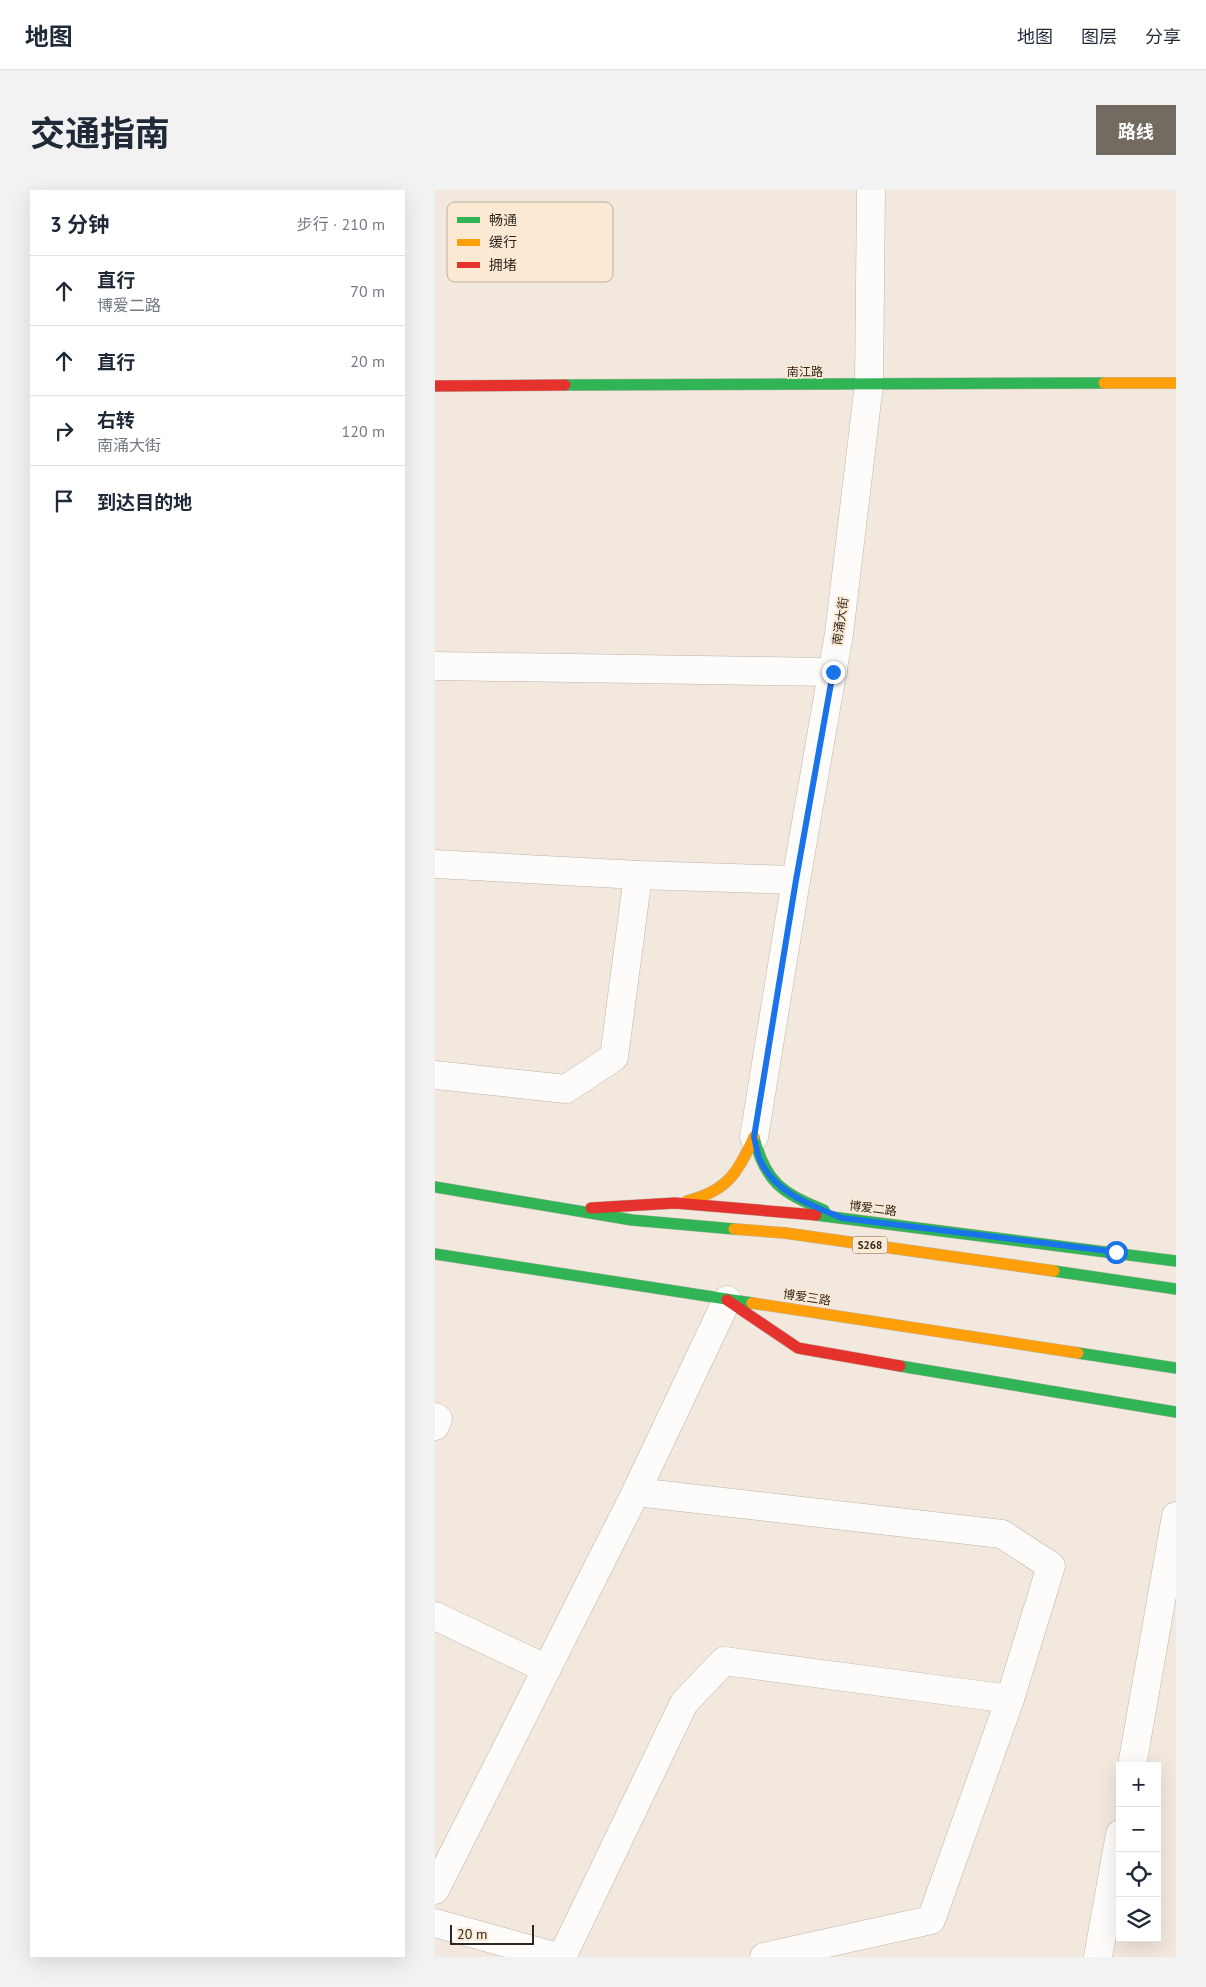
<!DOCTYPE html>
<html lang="zh">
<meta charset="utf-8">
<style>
:root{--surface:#fff;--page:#f2f2f3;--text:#1f2937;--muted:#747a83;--line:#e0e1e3;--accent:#736b62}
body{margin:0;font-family:"PT Sans","Noto Sans SC",sans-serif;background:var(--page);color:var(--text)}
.controls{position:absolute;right:15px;bottom:15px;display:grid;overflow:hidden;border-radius:0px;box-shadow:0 5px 20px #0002}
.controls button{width:45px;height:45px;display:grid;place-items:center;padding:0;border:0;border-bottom:1px solid var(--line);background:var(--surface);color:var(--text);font:25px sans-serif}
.scale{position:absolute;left:15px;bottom:12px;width:84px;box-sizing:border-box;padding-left:5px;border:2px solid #2e271f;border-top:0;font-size:14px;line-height:18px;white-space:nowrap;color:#2e271f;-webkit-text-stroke:4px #fce9d4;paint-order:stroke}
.stop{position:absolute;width:15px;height:15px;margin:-11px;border:4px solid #1a73e8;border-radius:50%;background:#fff}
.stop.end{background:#1a73e8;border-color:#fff;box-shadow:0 1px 5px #0008}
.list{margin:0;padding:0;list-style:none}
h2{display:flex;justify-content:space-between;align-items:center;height:65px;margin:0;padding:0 20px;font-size:21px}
h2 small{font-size:16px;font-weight:400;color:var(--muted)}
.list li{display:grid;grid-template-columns:32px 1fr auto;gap:15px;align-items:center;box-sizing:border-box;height:70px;padding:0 20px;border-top:1px solid var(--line)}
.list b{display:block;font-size:19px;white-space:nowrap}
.list p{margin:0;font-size:16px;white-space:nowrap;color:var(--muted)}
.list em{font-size:16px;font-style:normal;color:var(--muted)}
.icon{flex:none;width:28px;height:28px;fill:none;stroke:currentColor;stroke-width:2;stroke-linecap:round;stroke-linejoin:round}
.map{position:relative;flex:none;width:741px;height:1767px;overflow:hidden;border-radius:0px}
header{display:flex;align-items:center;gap:30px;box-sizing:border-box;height:70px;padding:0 25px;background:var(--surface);border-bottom:1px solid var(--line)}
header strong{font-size:24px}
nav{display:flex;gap:28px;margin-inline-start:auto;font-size:18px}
.intro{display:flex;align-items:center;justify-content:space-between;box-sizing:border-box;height:120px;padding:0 30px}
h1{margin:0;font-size:35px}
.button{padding:12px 22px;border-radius:0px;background:var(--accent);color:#fff;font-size:18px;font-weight:700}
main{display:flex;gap:30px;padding:0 30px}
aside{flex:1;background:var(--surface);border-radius:0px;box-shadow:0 5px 20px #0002}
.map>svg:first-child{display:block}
</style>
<header>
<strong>地图</strong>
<nav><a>地图</a><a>图层</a><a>分享</a></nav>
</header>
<div class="intro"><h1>交通指南</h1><a class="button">路线</a></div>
<main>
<aside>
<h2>3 分钟<small>步行 · 210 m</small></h2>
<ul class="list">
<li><svg class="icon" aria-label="ahead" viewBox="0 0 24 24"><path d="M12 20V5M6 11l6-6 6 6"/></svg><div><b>直行</b><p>博爱二路</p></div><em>70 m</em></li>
<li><svg class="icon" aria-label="ahead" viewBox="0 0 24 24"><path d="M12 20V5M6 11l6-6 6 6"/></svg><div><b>直行</b></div><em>20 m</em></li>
<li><svg class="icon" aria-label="right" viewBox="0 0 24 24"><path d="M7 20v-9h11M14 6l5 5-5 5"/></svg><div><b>右转</b><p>南涌大街</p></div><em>120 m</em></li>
<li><svg class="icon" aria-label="arrive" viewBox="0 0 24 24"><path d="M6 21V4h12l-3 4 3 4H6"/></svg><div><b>到达目的地</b></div></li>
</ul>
</aside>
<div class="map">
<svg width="741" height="1767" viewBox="0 0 741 1767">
<rect width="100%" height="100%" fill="#f3e8dd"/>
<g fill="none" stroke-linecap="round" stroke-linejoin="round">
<g stroke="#bcb4ac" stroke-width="29">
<g id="street">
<path d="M0 476 398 482"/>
<path d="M0 674 203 685 361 690"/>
<path d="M0 885 131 899 179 867 203 685"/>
<path d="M319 947 361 690 404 444 434 194 436 0"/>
<path d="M0 1227 3 1229 0 1236"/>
<path d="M201 1302 567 1344 616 1376 575 1509 496 1730 329 1767"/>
<path d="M0 1426 112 1479"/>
<path d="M697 1576 741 1326"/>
<path d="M0 1700 201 1302 292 1110"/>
<path d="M0 1733 122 1767"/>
<path d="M127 1767 249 1513 289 1471 575 1509"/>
<path d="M663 1767 685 1644"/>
</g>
</g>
<g stroke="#bcb4ac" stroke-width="12">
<g id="fast">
<path d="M130 195 669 193"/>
<path d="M319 947C330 992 347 1003 389 1020"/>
<path d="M0 997 197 1030 299 1039"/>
<path d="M381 1025 741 1071"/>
<path d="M0 1064 317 1113"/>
<path d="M619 1081 741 1099"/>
<path d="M643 1163 741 1178"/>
<path d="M465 1176 741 1222"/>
</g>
</g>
<g stroke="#bcb4ac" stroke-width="12">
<g id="slow">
<path d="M669 193H741"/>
<path d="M252 1011C292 1001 303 983 319 947"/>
<path d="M299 1039 350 1043 619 1081"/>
<path d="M317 1113 643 1163"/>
</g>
</g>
<g stroke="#bcb4ac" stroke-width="12">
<g id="jam">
<path d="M0 196 130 195"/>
<path d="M156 1018 240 1013 381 1025"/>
<path d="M292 1110 363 1158 465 1176"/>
</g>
</g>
<use href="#street" stroke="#fdfcfa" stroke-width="28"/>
<use href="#fast" stroke="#30b455" stroke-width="11"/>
<use href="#slow" stroke="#ff9f0a" stroke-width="11"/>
<use href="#jam" stroke="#e5322d" stroke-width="11"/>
</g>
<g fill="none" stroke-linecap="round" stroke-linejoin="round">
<path stroke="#1a73e8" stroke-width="6" d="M398 482 361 690 319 947C321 954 322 964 325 970 340 1003 376 1015 407 1028L681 1062"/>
</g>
<g text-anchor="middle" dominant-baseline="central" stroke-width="4" stroke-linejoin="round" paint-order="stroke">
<rect fill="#fce9d4" stroke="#6c6155" stroke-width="1" x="417.5" y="1046.5" width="35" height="17" rx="4"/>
<g font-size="11" font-weight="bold" fill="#2e271f">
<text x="435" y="1055">S268</text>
</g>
<g font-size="12" fill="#2e271f" stroke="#fce9d4">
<text x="370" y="181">南江路</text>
<text transform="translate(405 431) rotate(-82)">南涌大街</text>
<text transform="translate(438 1018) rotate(7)">博爱二路</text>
<text transform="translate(372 1107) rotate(8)">博爱三路</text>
</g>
</g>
<rect x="12" y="12" width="166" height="80" rx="8" fill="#fce9d4" stroke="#beaf9e" stroke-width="1"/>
<rect x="22" y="27" width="23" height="6" fill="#30b455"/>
<rect x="22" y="49" width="23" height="7" fill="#ff9f0a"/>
<rect x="22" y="72" width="23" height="6" fill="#e5322d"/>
<g font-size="14" fill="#2e271f">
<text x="54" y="35">畅通</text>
<text x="54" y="57">缓行</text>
<text x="54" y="80">拥堵</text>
</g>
</svg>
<div class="controls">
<button>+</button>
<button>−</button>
<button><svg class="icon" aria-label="locate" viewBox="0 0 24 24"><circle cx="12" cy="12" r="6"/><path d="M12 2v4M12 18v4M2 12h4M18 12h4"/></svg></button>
<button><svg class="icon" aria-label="layers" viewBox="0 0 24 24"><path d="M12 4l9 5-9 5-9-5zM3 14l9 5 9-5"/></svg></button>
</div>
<div class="scale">20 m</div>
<div class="stop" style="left:681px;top:1062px"></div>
<div class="stop end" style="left:398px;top:482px"></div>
</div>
</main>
